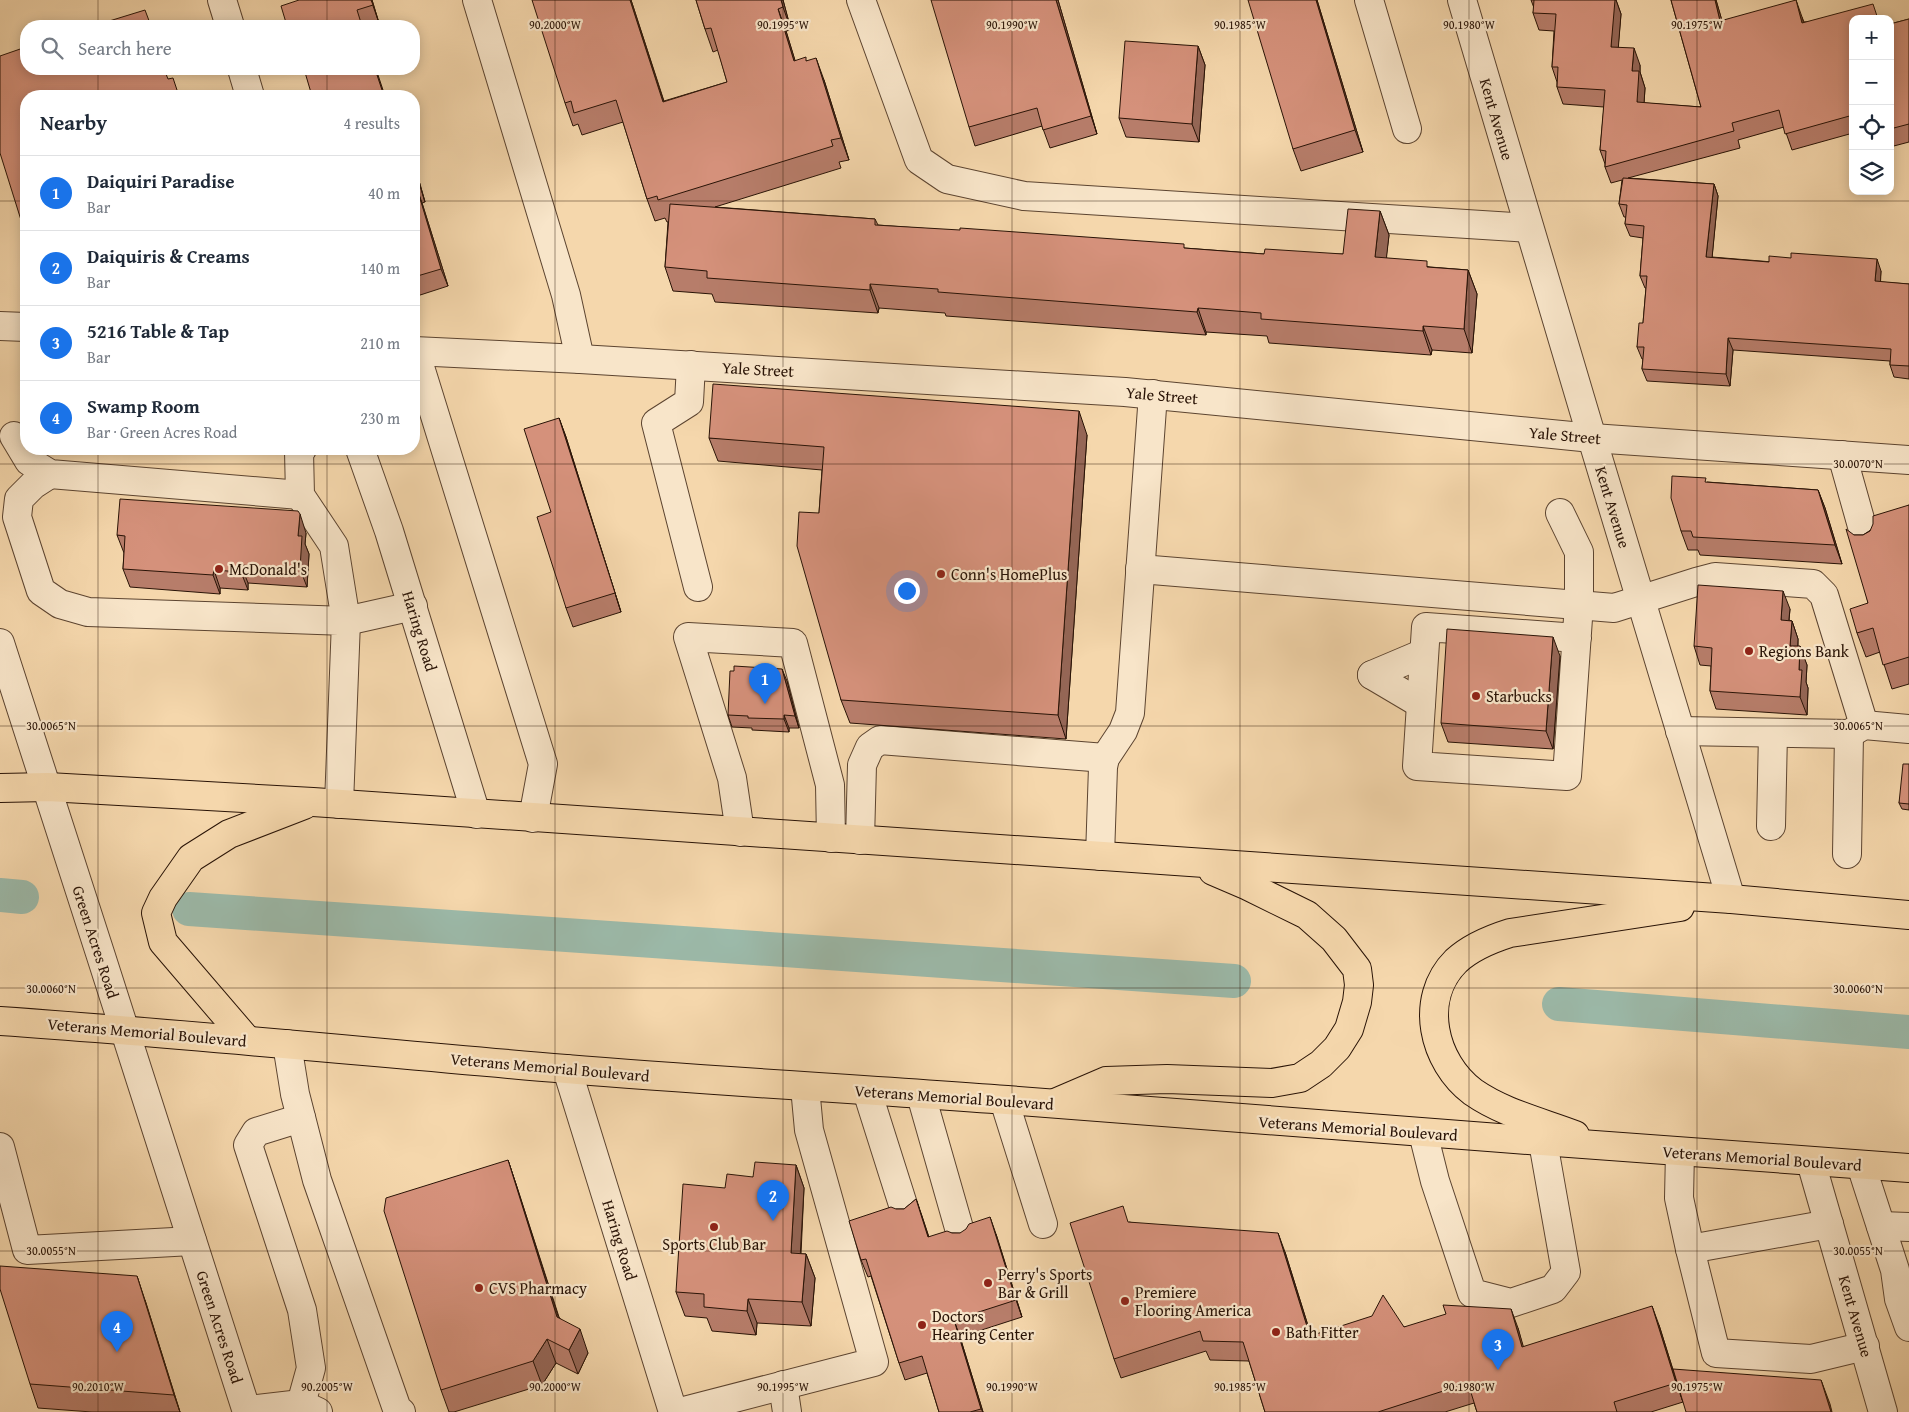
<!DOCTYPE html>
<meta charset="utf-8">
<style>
:root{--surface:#fff;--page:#f6f6f7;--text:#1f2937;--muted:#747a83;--line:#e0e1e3;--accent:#1a73e8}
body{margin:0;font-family:"Gentium Book Plus",serif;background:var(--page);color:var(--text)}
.controls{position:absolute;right:15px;top:15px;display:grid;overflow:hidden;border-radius:10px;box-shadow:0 2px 12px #0003}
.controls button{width:45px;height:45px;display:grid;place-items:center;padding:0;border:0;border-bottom:1px solid var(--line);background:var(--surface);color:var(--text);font:25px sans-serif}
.you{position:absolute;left:906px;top:590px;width:18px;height:18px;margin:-12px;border:4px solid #fff;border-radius:50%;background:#1a73e8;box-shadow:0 0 0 8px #1a73e833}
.badge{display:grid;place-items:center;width:32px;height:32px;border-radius:50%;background:var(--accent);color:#fff;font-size:16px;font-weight:700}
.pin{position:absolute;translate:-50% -41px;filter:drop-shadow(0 1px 2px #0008)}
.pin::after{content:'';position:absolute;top:26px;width:18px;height:15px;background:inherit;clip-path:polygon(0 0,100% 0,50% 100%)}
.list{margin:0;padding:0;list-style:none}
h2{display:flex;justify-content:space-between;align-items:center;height:65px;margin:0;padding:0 20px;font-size:21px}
h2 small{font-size:16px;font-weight:400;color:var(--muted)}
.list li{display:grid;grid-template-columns:32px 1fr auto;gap:15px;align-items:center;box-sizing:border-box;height:75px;padding:0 20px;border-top:1px solid var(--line)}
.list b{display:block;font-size:19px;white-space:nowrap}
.list p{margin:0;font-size:16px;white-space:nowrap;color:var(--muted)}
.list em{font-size:16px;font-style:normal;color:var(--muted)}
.icon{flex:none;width:28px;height:28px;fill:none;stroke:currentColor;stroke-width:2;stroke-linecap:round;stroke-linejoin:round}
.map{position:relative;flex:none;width:1909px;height:1412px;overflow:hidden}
.search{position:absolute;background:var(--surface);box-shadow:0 2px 12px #0003;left:20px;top:20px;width:400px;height:55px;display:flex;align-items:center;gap:12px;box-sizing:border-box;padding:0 18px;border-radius:20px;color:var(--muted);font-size:19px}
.panel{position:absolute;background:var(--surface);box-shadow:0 2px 12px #0003;left:20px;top:90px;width:400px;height:365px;border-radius:20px}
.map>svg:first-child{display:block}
</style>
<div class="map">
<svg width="1909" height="1412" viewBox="0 0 1909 1412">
<rect width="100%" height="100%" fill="#f5d7ac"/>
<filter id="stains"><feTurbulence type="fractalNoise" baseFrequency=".004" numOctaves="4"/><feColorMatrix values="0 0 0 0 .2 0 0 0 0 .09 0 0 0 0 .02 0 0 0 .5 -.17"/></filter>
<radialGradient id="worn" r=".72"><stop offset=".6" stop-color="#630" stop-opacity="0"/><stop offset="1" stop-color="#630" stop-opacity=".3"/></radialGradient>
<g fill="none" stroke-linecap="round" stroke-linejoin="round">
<g stroke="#9cbaaa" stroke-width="34">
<path d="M0 895 22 897"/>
<path d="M189 909 1234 981"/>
<path d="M1559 1004 1909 1032"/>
</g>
<g stroke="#5c4430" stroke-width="30">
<g id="minor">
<path d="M222 0 230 26"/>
<path d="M477 0 566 295 580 359"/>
<path d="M861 0 919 160 947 179 1024 196 1529 228"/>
<path d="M1369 0 1407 129"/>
<path d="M1462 0 1592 438 1731 899"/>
<path d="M242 69 250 96"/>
<path d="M0 326 26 327"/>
<path d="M414 351 580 359 1125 392 1592 438 1909 460"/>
<path d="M415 351 543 764 533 818"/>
<path d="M691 365 689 402 656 423 698 587"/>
<path d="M14 436 29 461 50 474 300 495"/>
<path d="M302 449 299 451 300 495 334 546 346 621 413 606"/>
<path d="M360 449 389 531 476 814"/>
<path d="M1842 455 1867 544"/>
<path d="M50 474 33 485 19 499 17 517 41 591 60 604 88 612 346 621 339 804"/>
<path d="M1560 513 1579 552V604L1567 776 1417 766 1426 627 1577 638"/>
<path d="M1140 569 1614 608 1696 582 1715 577 1813 584 1824 595 1864 725"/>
<path d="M0 643C83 899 165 1156 247 1412"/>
<path d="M1372 675 1421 704"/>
<path d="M1372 675 1424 653"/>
<path d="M1680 731 1849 734 1864 725 1909 729"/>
<path d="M1771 826 1773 733"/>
<path d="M740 832 732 778 688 637 793 643 830 785 831 838"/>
<path d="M860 840 862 765 870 747 880 740 1105 758"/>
<path d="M1847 854 1849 734"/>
<path d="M1100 856 1103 767 1105 758 1123 731 1130 713 1153 394"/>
<path d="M287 1044 295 1094 317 1180 397 1409 401 1412"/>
<path d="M567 1069 673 1412"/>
<path d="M867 1091 905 1211"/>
<path d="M921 1095 961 1235"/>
<path d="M1004 1100 1043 1224"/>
<path d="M301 1118 256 1132 248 1145 302 1310 311 1368 301 1404"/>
<path d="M1423 1133 1435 1181 1472 1293 1511 1303 1553 1289 1566 1272 1543 1142"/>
<path d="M0 1147 27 1250 192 1241"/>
<path d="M1680 1152 1679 1198 1690 1249 1716 1353 1811 1359 1865 1346"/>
<path d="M1811 1162 1883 1412"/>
<path d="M1861 1165 1895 1270 1899 1299 1909 1327"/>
<path d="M1881 1226 1909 1227"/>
<path d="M1690 1249 1829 1224"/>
<path d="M783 1385 787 1412"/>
<path d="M247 1410 301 1404 318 1412"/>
<path d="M680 1412 874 1362 809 1130 805 1087"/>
</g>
</g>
<g stroke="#291306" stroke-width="30">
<g id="major">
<path d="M0 788 48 787 313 802 1731 899 1909 915"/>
<path d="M0 1021C189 1034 377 1053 566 1069 713 1081 860 1089 1007 1100 1308 1123 1608 1147 1909 1168"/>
<path d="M247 1040 163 942 156 913 163 898 191 858 229 834 304 805"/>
<path d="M1057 1102 1106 1081 1167 1079 1272 1083 1300 1078 1321 1064 1337 1048 1349 1029 1357 1002 1359 985 1357 969 1334 939 1307 915 1248 886 1213 871"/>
<path d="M1575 1135C1541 1122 1503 1113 1473 1092 1433 1062 1418 999 1456 961 1471 947 1491 939 1510 933L1680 907"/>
</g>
</g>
<use href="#minor" stroke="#f8e5c9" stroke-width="28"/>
<use href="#major" stroke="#f5d7ac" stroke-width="28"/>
</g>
<g fill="#b77d6a" stroke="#291306">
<path d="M299 0H372L379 23 367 26H287Z"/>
<path d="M631 0 664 101 727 82 718 50 713 52 705 29 696 0H783L791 30 786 31 795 61H807L824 80 849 160 839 162 841 168 715 207 875 219 878 225 1264 254H1343L1380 211 1389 235 1386 258 1430 267 1468 270 1477 294 1472 353 1432 350 1431 355 1269 343 1267 336 1206 332V335L946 316 945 313 879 308 878 313 715 302 712 294 673 291 665 267 668 222H667L665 218 655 221 647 199 623 122 582 135 578 124 573 126 565 103Z"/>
<path d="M1058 0 1097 134 1050 148 1042 126 975 146 969 127Z"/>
<path d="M1317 0 1363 152 1301 171 1293 149Z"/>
<path d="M1531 0H1616L1621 14 1618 48 1640 65V72L1645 88 1644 103 1701 107 1671 0H1716L1722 21 1802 17 1804 22 1853 19V133L1792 150 1784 127 1738 140 1740 148 1628 178 1714 184 1718 196 1712 257 1881 271 1880 282 1909 284V379L1894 377 1890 365V361L1733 350 1730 386 1647 381 1642 369 1643 359H1642L1637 347 1643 323 1646 288H1645L1640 276 1643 238 1630 236 1625 224 1626 217H1624L1619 204 1622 180 1611 183 1605 167V164L1600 150 1604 107 1563 104 1557 87V82L1552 67 1554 31 1539 30 1533 13 1534 8Z"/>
<path d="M1909 19V142L1890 147V24Z"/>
<path d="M1198 46 1205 65 1199 142 1126 137 1119 118Z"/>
<path d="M414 163 425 202 422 203 448 286 414 297Z"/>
<path d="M559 418 566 437 621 612 573 627 566 608Z"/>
<path d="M1087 435 1066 739 850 723 841 700 819 513 822 470 718 461 709 438Z"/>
<path d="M1707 482 1818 490 1825 508 1842 564 1700 555 1698 550H1688L1681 531Z"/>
<path d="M1909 505V684L1892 689 1880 652 1866 657 1857 633 1868 603 1854 535H1863Z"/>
<path d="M306 533 305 544 309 554 307 587 248 583V590L220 588V594L130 587 123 569 124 553 117 535Z"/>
<path d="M1790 609 1789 620 1792 621 1798 639V646L1807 665 1806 682 1808 688 1807 715 1716 709 1710 691 1711 666 1700 665 1694 646Z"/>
<path d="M1560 656 1553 749 1448 742 1441 723Z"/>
<path d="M787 681 799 728H789V732L752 730V728L732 727 728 715Z"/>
<path d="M1909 764V810L1902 809 1899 803Z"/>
<path d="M508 1160 516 1184 559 1317 588 1353 578 1374 556 1363 542 1385 454 1412H449L441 1390Z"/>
<path d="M796 1165 804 1188 801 1254H806L815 1278 811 1326 757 1323 756 1335 712 1331 707 1318 685 1316 676 1292 725 1188 753 1177Z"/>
<path d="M916 1199 929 1237 952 1233 996 1234 1022 1317 960 1337 983 1412H939L927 1373 905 1380 899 1363 871 1276 868 1277 861 1260 896 1209H904Z"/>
<path d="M1129 1222 1285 1252 1311 1335 1404 1327 1518 1328 1523 1347 1659 1325 1683 1402 1651 1412H1477L1474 1403 1445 1412H1265L1249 1361 1210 1360 1206 1351 1121 1378 1114 1359Z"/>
<path d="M145 1300 180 1412H92L38 1408 30 1384Z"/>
</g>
<g fill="#956656" stroke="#291306">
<path d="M371 0H372L379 23Z"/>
<path d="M630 0H631L671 124 663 102Z"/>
<path d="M781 0H783L791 30 783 7Z"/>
<path d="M1056 0H1058L1097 134 1091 116Z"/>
<path d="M1316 0H1317L1363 152 1355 130Z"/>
<path d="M1610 0H1616L1621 14 1617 64 1611 47Z"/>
<path d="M1715 0H1716L1727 38 1720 21Z"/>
<path d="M1796 0 1802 17 1808 40 1802 23Z"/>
<path d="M778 9 786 31 802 83 794 61Z"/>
<path d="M1198 46 1205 65 1199 142 1192 124Z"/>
<path d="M1634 48 1640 65V72L1645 88 1643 119 1637 102 1632 71Z"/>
<path d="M816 58 824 80 849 160 841 138Z"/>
<path d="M375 69H376L385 96H384Z"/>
<path d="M414 163 425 202 414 167Z"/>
<path d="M1714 184 1718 196 1711 269 1706 257Z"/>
<path d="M416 185 422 203 448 286 441 269Z"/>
<path d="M1380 211 1389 235 1384 280 1375 257Z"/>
<path d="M1877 259 1881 271 1880 294 1875 281Z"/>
<path d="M1468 270 1477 294 1472 353 1464 329Z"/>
<path d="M870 284 879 308 878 313 870 290Z"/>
<path d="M1198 308 1206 332V335L1197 312Z"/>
<path d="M1423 326 1432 350 1431 355 1423 331Z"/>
<path d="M1728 338 1733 350 1730 386 1726 374Z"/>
<path d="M1079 411 1087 435 1066 739 1058 715Z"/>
<path d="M559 418 566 437 621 612 615 593Z"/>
<path d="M1818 490 1825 508 1842 564 1835 545Z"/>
<path d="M300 514 306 533 305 544 309 554 307 587 300 569 298 536Z"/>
<path d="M241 565 248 583V590L241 572Z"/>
<path d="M214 570 220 588V594L213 575Z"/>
<path d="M1783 591 1790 609 1787 638 1781 620Z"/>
<path d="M1792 621 1798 639 1797 664 1790 646Z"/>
<path d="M1553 637 1560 656 1553 749 1546 731Z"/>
<path d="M1800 646 1807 665 1806 682 1808 688 1807 715 1800 697 1799 670Z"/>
<path d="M782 669 787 681 799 728 795 716Z"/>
<path d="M784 715 789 728V732L784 719Z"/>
<path d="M508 1160 516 1184 566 1341 557 1317Z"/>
<path d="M796 1165 804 1188 799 1277 791 1253Z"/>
<path d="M916 1199 922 1216 934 1254 928 1237Z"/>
<path d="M990 1217 996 1234 1022 1317 1016 1300Z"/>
<path d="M1278 1233 1285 1252 1317 1355 1310 1336Z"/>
<path d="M806 1254 815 1278 811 1326 802 1302Z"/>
<path d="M137 1276 145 1300 180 1412 174 1395Z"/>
<path d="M748 1299 757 1323 756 1335 747 1311Z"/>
<path d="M1652 1306 1659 1325 1683 1402 1676 1383Z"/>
<path d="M1511 1309 1518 1328 1529 1366 1522 1347Z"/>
<path d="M954 1320 960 1337 983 1412 981 1409Z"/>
<path d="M580 1329 588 1353 578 1374 569 1350Z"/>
<path d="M547 1339 556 1363 542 1385 533 1361Z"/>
<path d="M1821 1380 1830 1404 1832 1412H1831Z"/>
</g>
<g fill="#d5917b" stroke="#291306">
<path d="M299 0H371L373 5 357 10 362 26H287L281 6Z"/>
<path d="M532 0H630L663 102 727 82 711 28 705 29 696 0H781L783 7 778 9 794 61 806 57V61L816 58 841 138 831 140 833 146 658 200 657 196 647 199 616 100 574 113 571 101 565 103Z"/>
<path d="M931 0H1056L1091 116 1043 130 1037 108 969 127Z"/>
<path d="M1248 0H1316L1355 130 1293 149Z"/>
<path d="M1534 0H1615L1611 47 1634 48 1632 71H1639L1637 102 1701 107 1671 0H1715L1720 21 1796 0 1802 23 1873 4 1878 19H1853V115L1785 134 1779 110 1732 123 1734 131 1605 167 1606 151 1600 150 1605 90 1557 87 1558 67H1552L1556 14 1533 13Z"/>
<path d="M145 10 151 26H93Z"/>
<path d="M1909 19V124L1890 129V24Z"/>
<path d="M1125 41 1198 46 1192 124 1119 118Z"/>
<path d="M26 47V69H164L168 79 173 78 179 96H26V236L0 153V56Z"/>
<path d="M304 69H375L384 96H312Z"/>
<path d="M414 167 419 184 416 185 441 269 414 277Z"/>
<path d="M1623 178 1714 184 1706 257 1769 262V256L1791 258V253L1877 259 1875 281 1909 284V366L1890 365 1891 349 1728 338 1726 374 1642 369 1644 347H1637L1639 323H1643L1647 276H1640L1644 226 1625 224 1627 205 1619 204Z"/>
<path d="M670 204 875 219V225L960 230V228L1184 244V248L1264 254 1265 249 1343 254 1348 209 1380 211 1375 257 1427 261V267L1468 270 1464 329 1423 326V331L1261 319V313L1198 308 1197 312 938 292V289L870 284V290L707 278V271L665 267Z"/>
<path d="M713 384 1079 411 1058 715 841 700 797 546 799 512 819 513 824 447 709 438Z"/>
<path d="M559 418 615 593 566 608 537 517 551 512 524 429Z"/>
<path d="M1672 476 1706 478 1705 482 1818 490 1835 545 1693 537 1691 531H1681L1671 498Z"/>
<path d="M120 499 298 511 300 514 298 536H302L300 569 241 565V572L214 570 213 575 123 569 125 536 117 535Z"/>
<path d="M1909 505V657L1883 665 1873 628 1857 633 1850 609 1868 603 1846 529 1854 535H1863L1870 531 1873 524V516Z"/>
<path d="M1698 585 1783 591 1781 620 1792 621 1790 646H1800L1799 670H1802L1800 697 1710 691 1712 648 1694 646Z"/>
<path d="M1447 629 1553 637 1546 731 1441 723Z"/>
<path d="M734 666 782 669 795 716 784 715V719L748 718V716L728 715 730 671H734Z"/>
<path d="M1903 764H1909V804L1899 803Z"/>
<path d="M508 1160 557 1317 580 1329 569 1350 547 1339 533 1361 441 1390 384 1211 386 1198Z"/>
<path d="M755 1162 796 1165 791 1253 806 1254 802 1302 748 1299 747 1311 704 1307V1294L676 1292 683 1184 725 1188 727 1174 753 1177Z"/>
<path d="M916 1199 928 1237 947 1231 952 1233H960L966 1229 969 1224 990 1217 1016 1300 954 1320 981 1409 970 1412H939L922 1356 899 1363 866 1259 861 1260 849 1221 891 1207 896 1209H904Z"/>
<path d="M1123 1206 1128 1222 1278 1233 1310 1336 1372 1316 1383 1295 1404 1327 1446 1314 1443 1305 1511 1309 1522 1347 1652 1306 1676 1383 1614 1402 1617 1412H1477L1468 1383 1378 1412H1265L1243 1342 1203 1341 1200 1331 1114 1359 1070 1223Z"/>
<path d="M0 1266 137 1276 174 1395 30 1384 0 1289Z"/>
<path d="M1673 1369 1821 1380 1831 1412H1686Z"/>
</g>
<path fill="none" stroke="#291306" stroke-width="1" stroke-opacity="0.45" d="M98 0V26M327 0V26M555 0V1412M783 0V1412M1012 0V1412M1240 0V1412M1469 0V1412M1697 0V1412M98 69V96M327 69V96M0 201H26M414 201H1909M98 449V1412M327 449V1412M0 464H1909M0 726H1909M0 988H1909M0 1251H1909"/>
<g fill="#8f2418" stroke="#f8e5c9" stroke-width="2">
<circle cx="219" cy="569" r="5"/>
<circle cx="941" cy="574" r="5"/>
<circle cx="1749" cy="651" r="5"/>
<circle cx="1476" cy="696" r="5"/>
<circle cx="714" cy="1227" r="5"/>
<circle cx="988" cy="1283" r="5"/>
<circle cx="479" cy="1288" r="5"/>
<circle cx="1125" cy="1301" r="5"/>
<circle cx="922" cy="1325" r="5"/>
<circle cx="1276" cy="1332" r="5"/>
</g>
<g text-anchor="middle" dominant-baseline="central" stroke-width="4.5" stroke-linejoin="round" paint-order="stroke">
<g font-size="16" fill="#291306" stroke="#f8e5c9">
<text transform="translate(1497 119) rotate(74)">Kent Avenue</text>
<text transform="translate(758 369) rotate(3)">Yale Street</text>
<text transform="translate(1162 395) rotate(5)">Yale Street</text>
<text transform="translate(1565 435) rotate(5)">Yale Street</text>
<text transform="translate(1613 507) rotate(73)">Kent Avenue</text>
<text transform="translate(420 631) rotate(73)">Haring Road</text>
<text transform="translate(96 942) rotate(72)">Green Acres Road</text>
<text transform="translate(147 1032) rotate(5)">Veterans Memorial Boulevard</text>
<text transform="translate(550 1067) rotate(5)">Veterans Memorial Boulevard</text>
<text transform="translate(954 1097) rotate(4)">Veterans Memorial Boulevard</text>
<text transform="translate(1358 1128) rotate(4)">Veterans Memorial Boulevard</text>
<text transform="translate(1762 1158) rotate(4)">Veterans Memorial Boulevard</text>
<text transform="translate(620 1240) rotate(73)">Haring Road</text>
<text transform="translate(1856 1316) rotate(74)">Kent Avenue</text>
<text transform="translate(220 1327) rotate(72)">Green Acres Road</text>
</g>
<g font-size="16" fill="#291306" stroke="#f8e5c9" text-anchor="start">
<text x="229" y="569">McDonald's</text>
<text x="951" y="574">Conn's HomePlus</text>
<text x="1759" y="651">Regions Bank</text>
<text x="1486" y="696">Starbucks</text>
<text x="714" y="1244" text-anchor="middle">Sports Club Bar</text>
<text x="998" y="1274">Perry's Sports<tspan x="998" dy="18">Bar &amp; Grill</tspan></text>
<text x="489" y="1288">CVS Pharmacy</text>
<text x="1135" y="1292">Premiere<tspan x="1135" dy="18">Flooring America</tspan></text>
<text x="932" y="1316">Doctors<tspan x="932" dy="18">Hearing Center</tspan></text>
<text x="1286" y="1332">Bath Fitter</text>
</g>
</g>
<g font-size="12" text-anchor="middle" fill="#291306" stroke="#f8e5c9" stroke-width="4.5" stroke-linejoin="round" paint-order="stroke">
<text x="555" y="29">90.2000°W</text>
<text x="783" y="29">90.1995°W</text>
<text x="1012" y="29">90.1990°W</text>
<text x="1240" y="29">90.1985°W</text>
<text x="1469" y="29">90.1980°W</text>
<text x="1697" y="29">90.1975°W</text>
<text x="1858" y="468">30.0070°N</text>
<text x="51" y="730">30.0065°N</text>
<text x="1858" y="730">30.0065°N</text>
<text x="51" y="993">30.0060°N</text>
<text x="1858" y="993">30.0060°N</text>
<text x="51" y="1255">30.0055°N</text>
<text x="1858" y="1255">30.0055°N</text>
<text x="98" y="1391">90.2010°W</text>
<text x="327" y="1391">90.2005°W</text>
<text x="555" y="1391">90.2000°W</text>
<text x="783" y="1391">90.1995°W</text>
<text x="1012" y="1391">90.1990°W</text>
<text x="1240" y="1391">90.1985°W</text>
<text x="1469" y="1391">90.1980°W</text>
<text x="1697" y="1391">90.1975°W</text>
</g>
<rect width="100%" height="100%" filter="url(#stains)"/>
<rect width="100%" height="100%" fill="url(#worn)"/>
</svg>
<div class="controls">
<button>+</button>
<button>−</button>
<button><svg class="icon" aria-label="locate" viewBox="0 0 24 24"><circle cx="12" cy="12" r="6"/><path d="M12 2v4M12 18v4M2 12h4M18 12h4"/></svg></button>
<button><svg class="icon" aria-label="layers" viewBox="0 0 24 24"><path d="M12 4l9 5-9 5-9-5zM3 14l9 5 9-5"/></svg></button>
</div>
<div class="you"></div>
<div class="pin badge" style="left:765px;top:704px">1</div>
<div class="pin badge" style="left:773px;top:1221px">2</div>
<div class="pin badge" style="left:1498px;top:1370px">3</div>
<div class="pin badge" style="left:117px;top:1352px">4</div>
<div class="search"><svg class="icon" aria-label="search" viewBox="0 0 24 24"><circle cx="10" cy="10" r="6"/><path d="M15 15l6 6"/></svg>Search here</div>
<section class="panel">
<h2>Nearby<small>4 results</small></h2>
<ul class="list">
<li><span class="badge">1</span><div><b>Daiquiri Paradise</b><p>Bar</p></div><em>40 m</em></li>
<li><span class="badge">2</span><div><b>Daiquiris &amp; Creams</b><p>Bar</p></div><em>140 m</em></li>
<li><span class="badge">3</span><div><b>5216 Table &amp; Tap</b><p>Bar</p></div><em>210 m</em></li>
<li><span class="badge">4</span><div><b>Swamp Room</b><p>Bar · Green Acres Road</p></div><em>230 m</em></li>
</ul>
</section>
</div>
